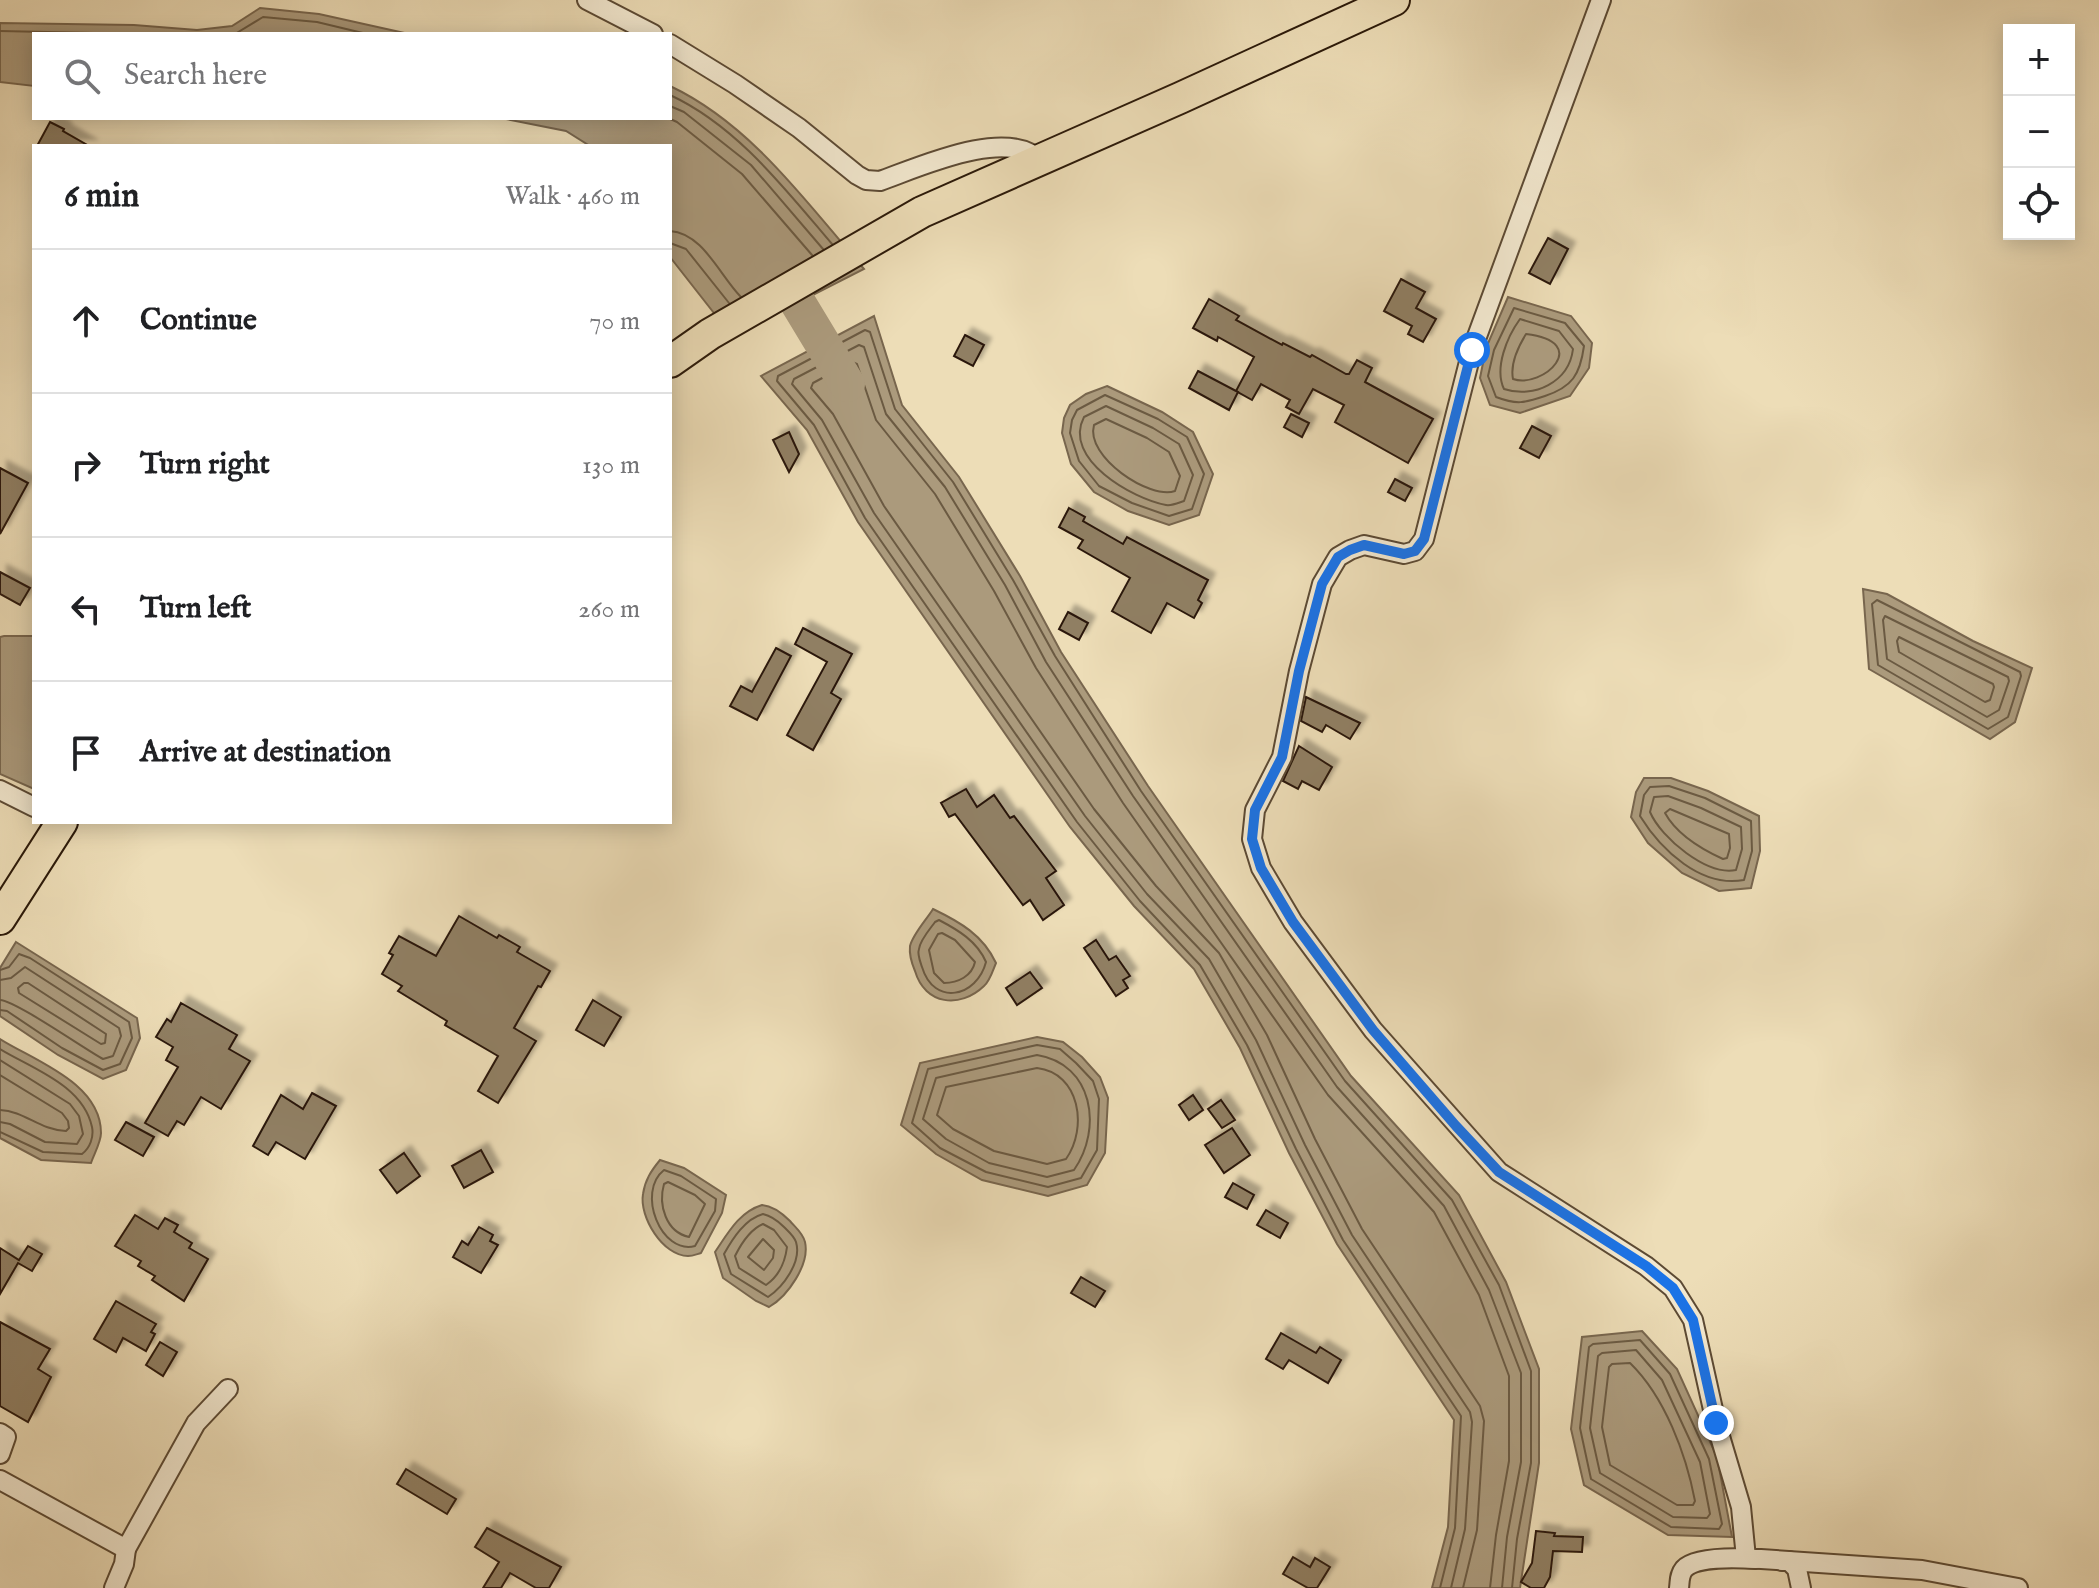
<!DOCTYPE html>
<meta charset="utf-8">
<style>
:root{--surface:#fff;--page:#f2f2f2;--text:#202124;--muted:#757577;--line:#e0e0e0}
body{margin:0;font-family:"IM FELL English",serif;background:var(--page);color:var(--text)}
.controls{position:absolute;right:24px;top:24px;display:grid;overflow:hidden;border-radius:0px;box-shadow:0 4px 20px #0003}
.controls button{width:72px;height:72px;display:grid;place-items:center;padding:0;border:0;border-bottom:2px solid var(--line);background:var(--surface);color:var(--text);font:40px sans-serif}
.stop{position:absolute;width:24px;height:24px;margin:-18px;border:6px solid #1a73e8;border-radius:50%;background:#fff}
.stop.end{background:#1a73e8;border-color:#fff;box-shadow:0 2px 8px #0008}
.list{margin:0;padding:0;list-style:none}
h2{display:flex;justify-content:space-between;align-items:center;height:104px;margin:0;padding:0 32px;font-size:34px}
h2 small{font-size:26px;font-weight:400;color:var(--muted)}
.list li{display:grid;grid-template-columns:52px 1fr auto;gap:24px;align-items:center;box-sizing:border-box;height:144px;padding:0 32px;border-top:2px solid var(--line)}
.list b{display:block;font-size:30px;white-space:nowrap}
.list em{font-size:26px;font-style:normal;color:var(--muted)}
.icon{flex:none;width:44px;height:44px;fill:none;stroke:currentColor;stroke-width:2;stroke-linecap:round;stroke-linejoin:round}
.map{position:relative;flex:none;width:2099px;height:1588px;overflow:hidden}
.search{position:absolute;background:var(--surface);box-shadow:0 4px 20px #0003;left:32px;top:32px;width:640px;height:88px;display:flex;align-items:center;gap:20px;box-sizing:border-box;padding:0 28px;border-radius:0px;color:var(--muted);font-size:30px}
.panel{position:absolute;background:var(--surface);box-shadow:0 4px 20px #0003;left:32px;top:144px;width:640px;height:680px;border-radius:0px}
.map>svg:first-child{display:block}
</style>
<div class="map">
<svg width="2099" height="1588" viewBox="0 0 2099 1588">
<defs>
<filter id="shadow"><feDropShadow dx="7" dy="-7" stdDeviation="2" flood-color="#0004"/></filter>
</defs>
<rect width="100%" height="100%" fill="#edddb7"/>
<filter id="stains"><feTurbulence type="fractalNoise" baseFrequency=".0025" numOctaves="4"/><feColorMatrix values="0 0 0 0 .2 0 0 0 0 .09 0 0 0 0 .02 0 0 0 .5 -.17"/></filter>
<radialGradient id="worn" r=".72"><stop offset=".6" stop-color="#630" stop-opacity="0"/><stop offset="1" stop-color="#630" stop-opacity=".3"/></radialGradient>
<g fill="#ab9a7c" stroke="#78664e" stroke-width="2">
<path d="M260 8 319 14 409 34H34V86L0 82V23L134 25 197 30 232 26Z"/>
<path d="M670 86C751 124 807 203 864 269L732 336 670 257V146H590L566 131 501 118H670Z"/>
<path d="M1508 297 1571 316 1592 343 1589 368 1570 396 1520 413 1490 405 1480 378 1486 348Z"/>
<path d="M874 316 902 405 959 477 1020 576 1061 652 1148 786 1351 1076 1459 1195 1506 1282 1539 1369V1463L1520 1588H1432L1448 1527 1454 1420 1337 1244 1289 1153 1240 1048 1194 969 1134 906 1070 827 858 522 807 430 761 376Z"/>
<path d="M1107 386 1162 412 1193 432 1213 474 1199 515 1169 525 1128 511 1094 492 1071 464 1062 433 1064 418 1070 405 1086 394Z"/>
<path d="M1863 589 1887 594 1973 641 2032 668 2015 722 1990 739 1869 669Z"/>
<path d="M4 636H34V789L0 774V637Z"/>
<path d="M1644 778H1671L1708 791 1759 816 1760 851 1751 888 1719 891 1682 873 1648 843 1631 817 1636 792Z"/>
<path d="M933 909C960 922 983 935 996 963 993 970 990 981 984 986 960 1009 925 1005 915 971 912 964 909 955 910 946 913 934 927 919 933 909Z"/>
<path d="M16 942 137 1018 140 1038 126 1070 103 1079 58 1055 0 1016V968Z"/>
<path d="M1037 1037 1063 1042 1082 1057 1100 1077 1108 1098 1105 1153 1087 1185 1048 1196 982 1180 936 1154 901 1125 920 1063Z"/>
<path d="M0 1039C35 1061 101 1083 101 1133 101 1142 94 1154 91 1163L41 1160 0 1138Z"/>
<path d="M660 1160 684 1168 726 1195 722 1213 701 1253C697 1254 693 1256 688 1256 663 1256 639 1217 643 1194 645 1180 651 1171 660 1160Z"/>
<path d="M762 1205C773 1206 782 1213 790 1221 795 1227 803 1233 805 1242 810 1264 788 1296 769 1307L756 1301 723 1278 715 1252C728 1233 739 1212 762 1205Z"/>
<path d="M1642 1331 1677 1369 1717 1457 1732 1537 1668 1535 1584 1485 1571 1429 1582 1337Z"/>
</g>
<g fill="none" stroke-linecap="round" stroke-linejoin="round">
<g stroke="#6b5a42" stroke-width="2">
<path d="M0 31 141 34"/>
<path d="M235 34 263 17 317 22 367 34"/>
<path d="M670 95C737 126 785 189 832 244"/>
<path d="M670 106 684 112 751 165 823 249"/>
<path d="M668 118 677 122 742 174 812 255"/>
<path d="M670 231C703 233 720 276 741 297"/>
<path d="M670 243 686 249 729 303"/>
<path d="M1514 308 1565 323 1584 346C1580 375 1572 387 1545 396 1524 403 1517 405 1496 397L1488 376 1494 350Z"/>
<path d="M1520 319 1559 331 1573 349C1569 382 1534 399 1504 389 1494 368 1507 337 1520 319Z"/>
<path d="M1526 334C1593 342 1543 389 1513 379 1510 364 1518 347 1526 334Z"/>
<path d="M1105 395 1158 419 1187 437 1204 474 1192 509 1169 516 1132 503 1099 486 1079 461 1070 433 1072 420 1077 410Z"/>
<path d="M1106 406 1153 428 1179 444 1193 475 1184 501C1178 503 1172 506 1166 505 1133 499 1062 459 1084 417Z"/>
<path d="M1106 419 1147 438 1169 452 1180 476 1175 491C1150 500 1085 457 1094 425Z"/>
<path d="M1877 600 2020 672 2021 676 2008 717 1988 729 1878 665 1872 604Z"/>
<path d="M1885 616 2008 677 2009 681 1999 710 1987 717 1887 659 1883 620Z"/>
<path d="M1899 637 1993 684 1994 687 1990 700 1985 702 1899 652 1897 641Z"/>
<path d="M1669 786 1705 798 1751 821 1752 851 1744 880C1701 888 1661 850 1640 816L1644 795 1650 787Z"/>
<path d="M1668 796 1701 808 1741 827 1742 849 1736 870C1707 876 1661 838 1650 812L1654 797Z"/>
<path d="M1670 809 1729 834 1730 848 1727 858 1723 859C1701 849 1677 835 1665 813Z"/>
<path d="M939 920C958 930 977 941 986 962 977 997 934 1007 922 967 920 961 917 954 919 949 920 940 930 929 935 922Z"/>
<path d="M938 934 942 933 955 940 975 962C972 976 958 983 944 983L934 973 929 950Z"/>
<path d="M0 970 9 967 19 954 30 958 129 1022 132 1038 120 1064 103 1070 62 1048 7 1011 0 1010"/>
<path d="M0 980 11 978 25 967 119 1028 121 1036 113 1056 103 1059C83 1048 16 1001 0 1000"/>
<path d="M24 983H28L106 1034 105 1043 101 1044 19 993 18 988Z"/>
<path d="M1037 1045 1060 1049 1076 1063 1093 1081 1099 1099 1097 1150 1081 1178 1048 1187 986 1172 940 1148 912 1123 928 1069Z"/>
<path d="M0 1049C33 1069 83 1085 92 1127 94 1137 90 1148 82 1154L43 1152 0 1132"/>
<path d="M1037 1055C1093 1064 1103 1128 1074 1170L1047 1177 989 1163 946 1139 923 1119 936 1078Z"/>
<path d="M0 1060 70 1104 79 1116 83 1134 77 1144 45 1142 10 1124 0 1122"/>
<path d="M1037 1068C1080 1073 1088 1128 1066 1159L1047 1164 994 1151 953 1129 937 1115 946 1087Z"/>
<path d="M0 1075 62 1113 68 1121 69 1128 66 1131C39 1130 25 1111 0 1110"/>
<path d="M664 1170 681 1176 716 1199 715 1211 695 1246C661 1255 636 1192 664 1170Z"/>
<path d="M668 1182 695 1195 705 1204 689 1237C666 1232 658 1205 664 1184Z"/>
<path d="M763 1214C772 1216 778 1221 784 1227 789 1232 794 1236 796 1242 802 1262 783 1287 768 1297L731 1274 724 1254C733 1238 745 1219 763 1214Z"/>
<path d="M763 1224 774 1230 787 1247C785 1263 779 1276 766 1285L739 1268 735 1256C741 1244 751 1229 763 1224Z"/>
<path d="M763 1239 774 1250 773 1258 764 1270 748 1257Z"/>
<path d="M1640 1340 1670 1374 1709 1459 1722 1524 1719 1529 1671 1527 1591 1479 1580 1428 1589 1347 1593 1344Z"/>
<path d="M1636 1350 1662 1380 1700 1462 1710 1514 1707 1518 1673 1517 1600 1473 1590 1428 1598 1356 1602 1353Z"/>
<path d="M1630 1363C1665 1397 1686 1454 1695 1501L1693 1505H1677L1610 1465 1602 1427 1609 1367 1612 1364Z"/>
<path d="M1440 1588 1455 1528 1461 1416 1343 1240 1296 1149 1247 1045 1200 965 1140 901 1077 822 865 518 814 425 777 381 778 376 865 330 870 332 895 409 953 482 1013 580 1055 656 1141 791 1345 1081 1452 1200 1499 1285 1531 1371V1463L1517 1539 1512 1588"/>
<path d="M1451 1588 1465 1529 1472 1422 1470 1412 1352 1235 1305 1145 1256 1040 1209 959 1147 894 1085 816 874 513 822 420 792 384 794 379 859 345 864 347 886 414 945 487 1005 585 1046 662 1133 796 1337 1087 1444 1206 1489 1290 1521 1373V1462L1507 1537 1502 1588"/>
<path d="M1463 1588 1477 1530 1484 1421 1480 1406 1362 1229 1315 1139 1267 1035 1219 953 1156 886 1094 809 884 506 833 414 811 388 813 383 852 362 857 364 876 420 935 494 994 591 1036 668 1123 803 1328 1095 1434 1212 1479 1295 1509 1376V1461L1496 1535 1490 1588"/>
</g>
<path stroke="#ab9a7c" stroke-width="36" d="M772 260 847 384"/>
</g>
<g fill="#907f63" stroke="#2b1909" stroke-width="2" filter="url(#shadow)">
<path d="M50 122 64 129 63 131 89 146H37Z"/>
<path d="M1548 238 1568 249 1550 284 1529 273Z"/>
<path d="M1401 279 1425 292 1416 308 1436 319 1423 342 1408 334 1412 326 1384 311Z"/>
<path d="M1209 299 1239 316 1236 320 1282 345 1283 343 1310 357 1312 355 1346 374H1349L1357 360 1372 368 1365 382 1433 419 1408 463 1335 422 1344 405 1313 389 1299 414 1286 407 1290 400 1261 384 1252 400 1236 391 1254 357 1218 337 1217 341 1193 328Z"/>
<path d="M965 335 984 345 973 366 954 356Z"/>
<path d="M1198 371 1238 392 1229 410 1189 388Z"/>
<path d="M1291 414 1309 423 1302 437 1284 427Z"/>
<path d="M1532 426 1551 436 1539 458 1520 448Z"/>
<path d="M789 432 799 454 789 472 773 440Z"/>
<path d="M0 468 28 483 0 534Z"/>
<path d="M1395 479 1412 488 1405 501 1388 492Z"/>
<path d="M1069 508 1085 517 1083 521 1123 544 1127 537 1208 580 1198 600 1202 603 1194 618 1167 603 1151 633 1112 611 1130 578 1078 548 1083 540 1059 527Z"/>
<path d="M0 572 30 588 20 605 0 594Z"/>
<path d="M1068 612 1088 623 1079 640 1059 629Z"/>
<path d="M803 628 852 654 831 693 841 699 813 750 787 735 827 662 795 644Z"/>
<path d="M776 648 791 656 757 720 730 706 741 686 752 692Z"/>
<path d="M1306 697 1360 723 1350 739 1326 725 1322 732 1301 721Z"/>
<path d="M1299 746 1332 767 1319 790 1302 781 1298 789 1283 781Z"/>
<path d="M966 789 977 807 994 795 1010 818 1014 816 1056 871 1046 878 1064 905 1043 920 1030 900 1023 905 955 814 949 817 941 803Z"/>
<path d="M459 916 497 938 499 935 520 947 517 952 550 971 541 987 538 986 514 1028 536 1041 498 1103 478 1091 498 1056 445 1025 447 1021 398 991 402 986 382 974 393 955 389 953 399 936 436 956Z"/>
<path d="M1096 940 1109 960 1116 956 1130 976 1123 980 1128 988 1116 996 1084 948Z"/>
<path d="M1030 972 1042 988 1017 1005 1006 988Z"/>
<path d="M593 1000 621 1017 604 1046 576 1030Z"/>
<path d="M181 1003 237 1035 229 1049 250 1061 221 1109 201 1097 184 1125 177 1121 168 1136 145 1123 178 1067 166 1060 173 1047 156 1037 167 1019 171 1022Z"/>
<path d="M312 1093 336 1106 305 1159 276 1142 268 1155 253 1146 281 1095 303 1109Z"/>
<path d="M1193 1095 1203 1110 1189 1120 1179 1105Z"/>
<path d="M1221 1100 1235 1120 1222 1128 1208 1109Z"/>
<path d="M126 1122 154 1137 143 1156 115 1140Z"/>
<path d="M1232 1128 1250 1155 1224 1173 1205 1145Z"/>
<path d="M481 1150 493 1172 464 1188 452 1166Z"/>
<path d="M404 1153 420 1176 397 1193 380 1170Z"/>
<path d="M1233 1183 1254 1195 1247 1209 1225 1197Z"/>
<path d="M1266 1210 1288 1223 1280 1238 1257 1225Z"/>
<path d="M135 1215 158 1229 165 1218 178 1225 174 1232 192 1243 189 1248 208 1259 184 1301 152 1280 155 1276 138 1266 141 1261 115 1246Z"/>
<path d="M479 1227 493 1235 490 1241 498 1245 481 1273 453 1257 462 1241 468 1245Z"/>
<path d="M28 1246 42 1254 32 1271 18 1263 0 1294V1248L19 1260Z"/>
<path d="M1081 1277 1105 1291 1095 1307 1071 1293Z"/>
<path d="M116 1301 156 1324 151 1332 155 1334 146 1351 123 1338 116 1352 94 1339Z"/>
<path d="M0 1322 50 1349 38 1369 51 1377 28 1422 0 1406Z"/>
<path d="M1281 1333 1316 1353 1320 1347 1341 1360 1328 1383 1289 1360 1283 1369 1266 1359Z"/>
<path d="M160 1342 177 1352 163 1376 146 1365Z"/>
<path d="M406 1469 456 1499 447 1514 397 1484Z"/>
<path d="M487 1528 561 1567 549 1588H536L510 1573 501 1588H483L499 1562 475 1547Z"/>
<path d="M1536 1531 1555 1533 1554 1536 1583 1537 1582 1552 1553 1551 1550 1577 1544 1588H1531L1521 1582 1532 1563Z"/>
<path d="M1293 1557 1310 1567 1315 1558 1330 1567 1317 1588H1308L1283 1574Z"/>
</g>
<g fill="none" stroke-linecap="round" stroke-linejoin="round">
<g stroke="#5c4a34" stroke-width="22">
<g id="minor">
<path d="M587 0 653 34"/>
<path d="M1601 0 1472 350 1424 539 1415 551 1404 554 1364 545 1350 550 1338 557 1322 584 1299 671 1282 757 1255 810 1252 839 1261 868 1293 922 1373 1030 1499 1172 1646 1266 1673 1288 1693 1320 1716 1423 1741 1507 1746 1558 1922 1570 2018 1588"/>
<path d="M670 44 735 84 799 128 857 175 866 180 880 181C917 168 1008 126 1040 161"/>
<path d="M0 790 34 807"/>
<path d="M0 1433 6 1437 0 1454"/>
<path d="M0 1480 126 1549 196 1423 228 1389"/>
<path d="M1782 1561H1789L1797 1569 1801 1588"/>
<path d="M114 1588 124 1564 126 1549"/>
<path d="M1679 1588C1680 1581 1679 1575 1684 1569 1696 1556 1739 1558 1756 1559"/>
</g>
</g>
<g stroke="#2b1909" stroke-width="34">
<g id="primary">
<path d="M670 362 710 334 922 212 1180 98 1394 0"/>
<path d="M0 919 62 822"/>
</g>
</g>
<use href="#minor" stroke="#f3e9d0" stroke-width="18"/>
<use href="#primary" stroke="#edddb7" stroke-width="30"/>
</g>
<g fill="none" stroke-linecap="round" stroke-linejoin="round">
<path stroke="#1a73e8" stroke-width="10" d="M1472 350 1424 539 1415 551 1404 554 1364 545 1350 550 1338 557 1322 584 1299 671 1282 757 1255 810 1252 839 1261 868 1293 922 1373 1030 1456 1126 1499 1172 1646 1266 1673 1288 1693 1320 1716 1423"/>
</g>
<rect width="100%" height="100%" filter="url(#stains)"/>
<rect width="100%" height="100%" fill="url(#worn)"/>
</svg>
<div class="controls">
<button>+</button>
<button>−</button>
<button><svg class="icon" aria-label="locate" viewBox="0 0 24 24"><circle cx="12" cy="12" r="6"/><path d="M12 2v4M12 18v4M2 12h4M18 12h4"/></svg></button>
</div>
<div class="stop" style="left:1472px;top:350px"></div>
<div class="stop end" style="left:1716px;top:1423px"></div>
<div class="search"><svg class="icon" aria-label="search" viewBox="0 0 24 24"><circle cx="10" cy="10" r="6"/><path d="M15 15l6 6"/></svg>Search here</div>
<section class="panel">
<h2>6 min<small>Walk · 460 m</small></h2>
<ul class="list">
<li><svg class="icon" aria-label="ahead" viewBox="0 0 24 24"><path d="M12 20V5M6 11l6-6 6 6"/></svg><div><b>Continue</b></div><em>70 m</em></li>
<li><svg class="icon" aria-label="right" viewBox="0 0 24 24"><path d="M7 20v-9h11M14 6l5 5-5 5"/></svg><div><b>Turn right</b></div><em>130 m</em></li>
<li><svg class="icon" aria-label="left" viewBox="0 0 24 24"><path d="M17 20v-9H6M10 6l-5 5 5 5"/></svg><div><b>Turn left</b></div><em>260 m</em></li>
<li><svg class="icon" aria-label="arrive" viewBox="0 0 24 24"><path d="M6 21V4h12l-3 4 3 4H6"/></svg><div><b>Arrive at destination</b></div></li>
</ul>
</section>
</div>
